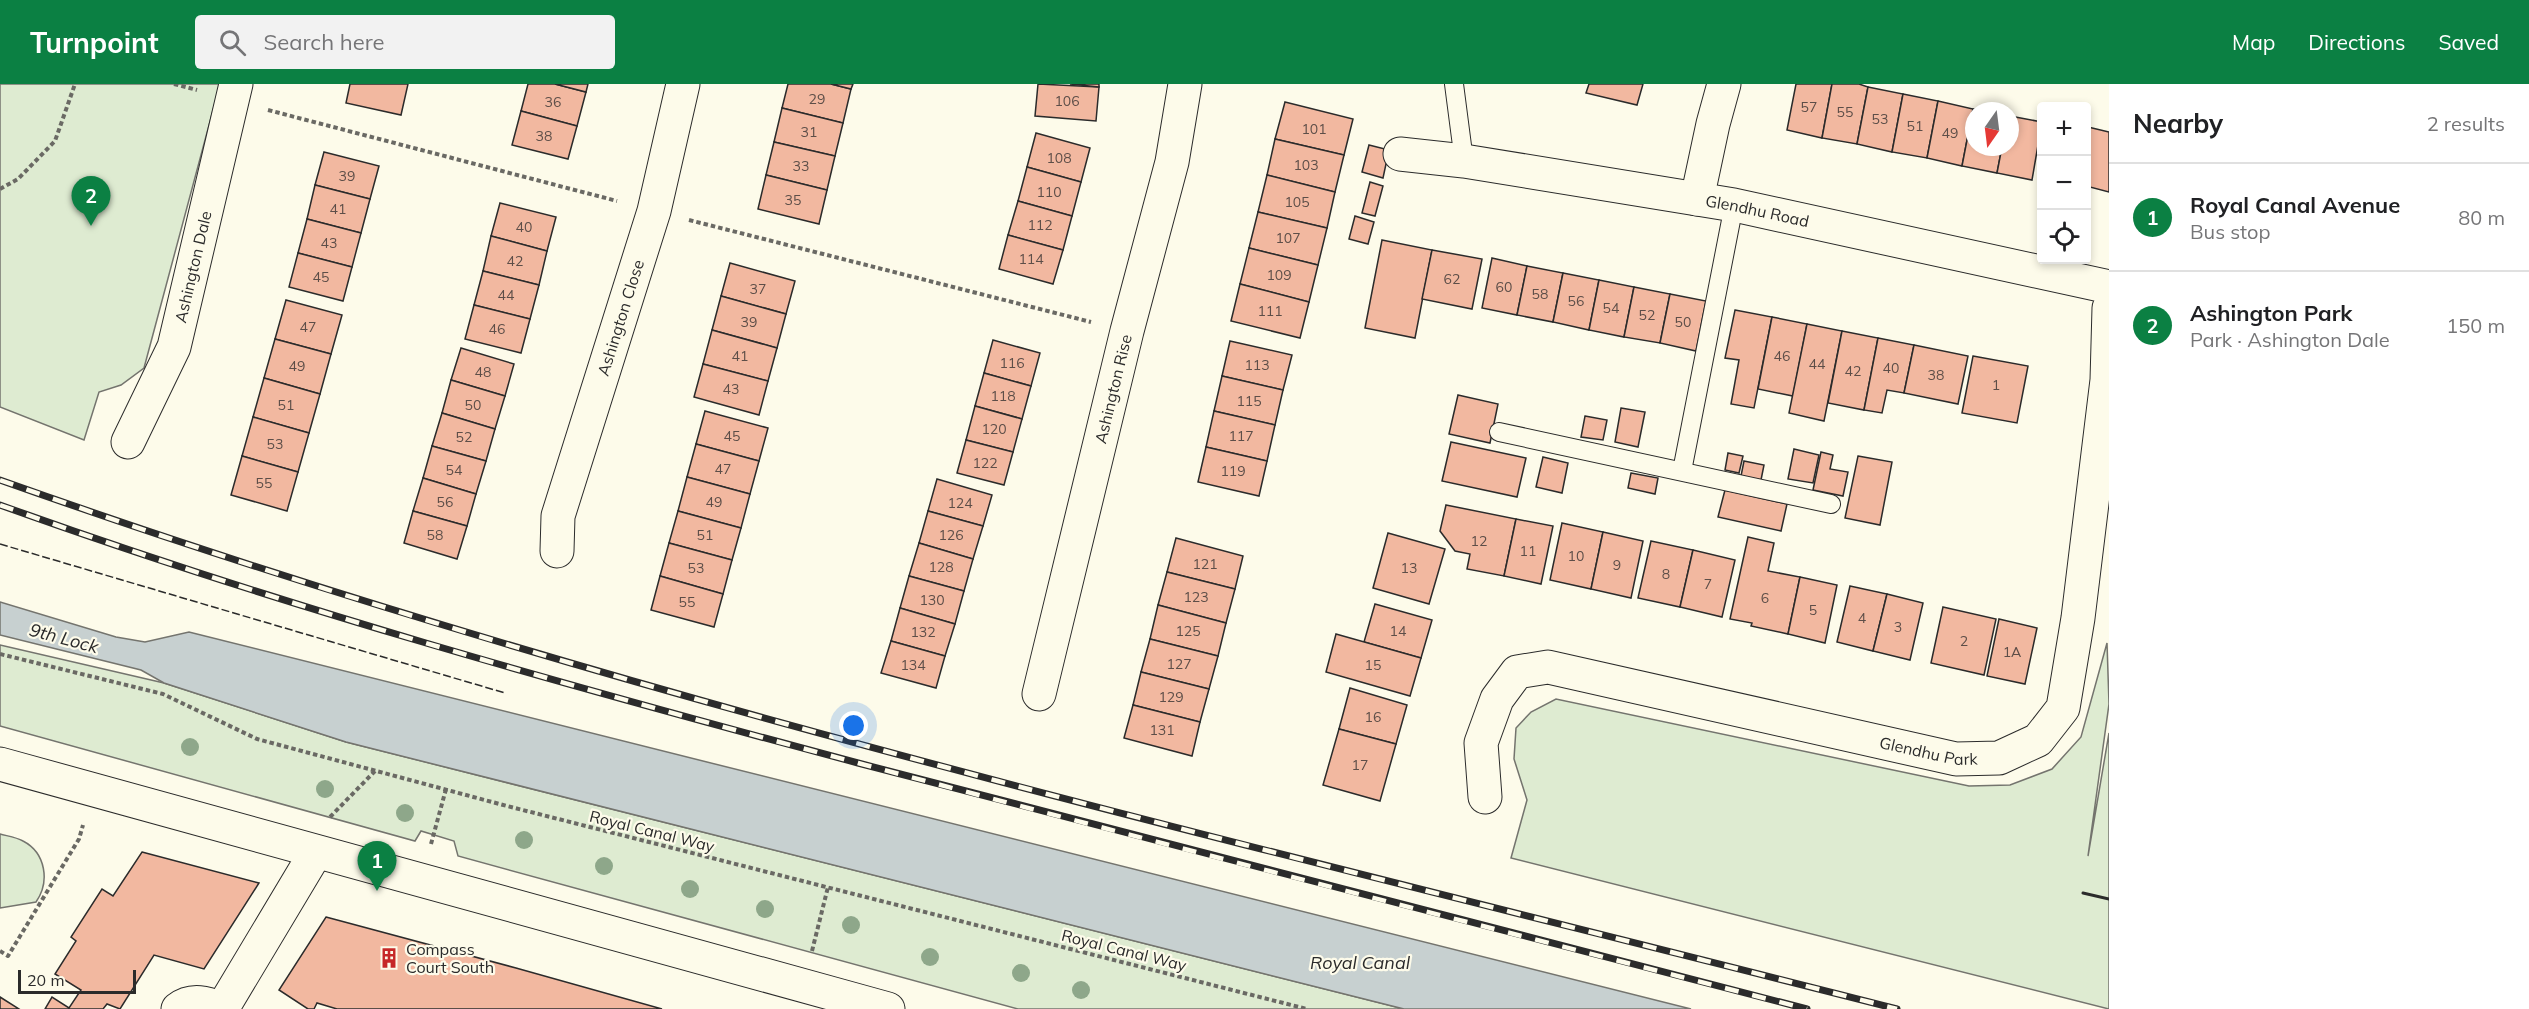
<!DOCTYPE html>
<meta charset="utf-8">
<style>
:root{--surface:#fff;--page:#f2f2f2;--text:#202124;--muted:#757577;--line:#e0e0e0;--accent:#0b8043}
body{margin:0;font-family:Mulish,sans-serif;background:var(--page);color:var(--text)}
.controls{position:absolute;right:18px;top:18px;display:grid;overflow:hidden;border-radius:6px;box-shadow:0 3px 9px #0003}
.controls button{width:54px;height:54px;display:grid;place-items:center;padding:0;border:0;border-bottom:2px solid var(--line);background:var(--surface);color:var(--text);font:30px sans-serif}
.compass{position:absolute;left:1965px;top:18px;width:54px;height:54px;border-radius:50%;background:var(--surface);box-shadow:0 3px 9px #0003;rotate:194deg}
.scale{position:absolute;left:18px;bottom:15px;width:118px;box-sizing:border-box;padding-left:6px;border:3px solid #2b2b2b;border-top:0;font-size:16px;line-height:21px;white-space:nowrap;color:#2b2b2b;-webkit-text-stroke:4px #fdfbea;paint-order:stroke}
.you{position:absolute;left:854px;top:642px;width:21px;height:21px;margin:-15px;border:4px solid #fff;border-radius:50%;background:#1a73e8;box-shadow:0 0 0 9px #1a73e833}
.badge{display:grid;place-items:center;width:39px;height:39px;border-radius:50%;background:var(--accent);color:#fff;font-size:20px;font-weight:700}
.pin{position:absolute;translate:-50% -50px;filter:drop-shadow(0 2px 3px #0008)}
.pin::after{content:'';position:absolute;top:32px;width:21px;height:18px;background:inherit;clip-path:polygon(0 0,100% 0,50% 100%)}
.list{margin:0;padding:0;list-style:none}
h2{display:flex;justify-content:space-between;align-items:center;height:78px;margin:0;padding:0 24px;font-size:26px}
h2 small{font-size:20px;font-weight:400;color:var(--muted)}
.list li{display:grid;grid-template-columns:39px 1fr auto;gap:18px;align-items:center;box-sizing:border-box;height:108px;padding:0 24px;border-top:2px solid var(--line)}
.list b{display:block;font-size:22px;white-space:nowrap}
.list p{margin:0;font-size:20px;white-space:nowrap;color:var(--muted)}
.list em{font-size:20px;font-style:normal;color:var(--muted)}
.icon{flex:none;width:33px;height:33px;fill:none;stroke:currentColor;stroke-width:2;stroke-linecap:round;stroke-linejoin:round}
.map{position:relative;flex:none;width:2109px;height:925px;overflow:hidden}
header{display:flex;align-items:center;gap:36px;box-sizing:border-box;height:84px;padding:0 30px;background:var(--accent);color:#fff}
header strong{font-size:28px}
nav{display:flex;gap:33px;margin-inline-start:auto;font-size:21px}
.search{width:420px;height:54px;background:var(--page);display:flex;align-items:center;gap:15px;box-sizing:border-box;padding:0 21px;border-radius:6px;color:var(--muted);font-size:22px}
main{display:flex}
aside{flex:1;background:var(--surface)}
.map>svg:first-child{display:block}
</style>
<header>
<strong>Turnpoint</strong>
<div class="search"><svg class="icon" aria-label="search" viewBox="0 0 24 24"><circle cx="10" cy="10" r="6"/><path d="M15 15l6 6"/></svg>Search here</div>
<nav><a>Map</a><a>Directions</a><a>Saved</a></nav>
</header>
<main>
<div class="map">
<svg width="2109" height="925" viewBox="0 0 2109 925">
<rect width="100%" height="100%" fill="#fdfbea"/>
<g fill="#deebd1" stroke="#74746e" stroke-width="1.5">
<path d="M0 0H220L144 284 121 301 99 308 84 356 0 323Z"/>
<path d="M2107 559 2109 620 2088 772 2109 649V925L1511 774 1527 716 1514 675 1516 644 1531 628 1556 615 1969 702 2010 701 2052 685 2081 653Z"/>
<path d="M0 561 164 599 346 658 1404 925H1018L458 772 454 757 421 747 415 757 0 642Z"/>
<path d="M0 750C7 752 16 753 23 757 46 769 50 798 36 818L0 824Z"/>
</g>
<path fill="#c7d0d0" stroke="#74746e" stroke-width="1.5" d="M0 518 116 553 145 558 189 548 1691 925H1404L346 658 164 599 141 586 0 551Z"/>
<g fill="#f2b8a0" stroke="#2b2b2b" stroke-width="1.5">
<path d="M350 0H408L401 31 346 19Z"/>
<path d="M528 0H555L586 8 577 42 521 27Z"/>
<path d="M555 0H588L586 8Z"/>
<path d="M788 0H831L851 5 843 39 782 24Z"/>
<path d="M831 0H853L851 5Z"/>
<path d="M1038 0 1099 3 1096 37 1035 32Z"/>
<path d="M1070 0H1099V3Z"/>
<path d="M1589 0H1643L1637 21 1586 9Z"/>
<path d="M1796 0H1832L1822 54 1787 46Z"/>
<path d="M1832 0H1859L1868 3 1857 60 1822 54Z"/>
<path d="M1868 3 1903 10 1892 68 1857 60Z"/>
<path d="M1903 10 1938 17 1927 74 1892 68Z"/>
<path d="M1938 17 1973 25 1962 82 1927 74Z"/>
<path d="M1285 18 1353 35 1344 71 1275 55Z"/>
<path d="M782 24 843 39 835 72 774 58Z"/>
<path d="M1973 25 1986 27H1974V63H2002L1997 89 1962 82Z"/>
<path d="M521 27 577 42 568 75 512 61Z"/>
<path d="M2010 32 2042 38 2032 96 1997 89 2002 63H2010Z"/>
<path d="M2088 43 2109 48V108L2086 102Z"/>
<path d="M1036 49 1090 64 1081 98 1027 83Z"/>
<path d="M1275 55 1344 71 1335 108 1267 91Z"/>
<path d="M774 58 835 72 827 106 766 91Z"/>
<path d="M1369 61 1389 66 1383 94 1362 88Z"/>
<path d="M324 68 379 82 370 115 315 101Z"/>
<path d="M1027 83 1081 98 1072 132 1018 117Z"/>
<path d="M766 91 827 106 819 140 758 125Z"/>
<path d="M1267 91 1335 108 1327 144 1258 128Z"/>
<path d="M1370 98 1383 102 1375 132 1362 129Z"/>
<path d="M315 101 370 115 361 149 307 135Z"/>
<path d="M1018 117 1072 132 1063 166 1008 151Z"/>
<path d="M500 119 556 133 547 167 491 152Z"/>
<path d="M1258 128 1327 144 1318 181 1249 164Z"/>
<path d="M1355 132 1374 138 1368 160 1349 155Z"/>
<path d="M307 135 361 149 352 183 298 169Z"/>
<path d="M1008 151 1063 166 1053 200 999 185Z"/>
<path d="M491 152 547 167 539 201 483 187Z"/>
<path d="M1382 156 1432 166 1415 254 1365 244Z"/>
<path d="M1249 164 1318 181 1309 218 1240 200Z"/>
<path d="M1432 166 1482 175 1472 225 1422 215Z"/>
<path d="M298 169 352 183 343 217 289 203Z"/>
<path d="M1492 174 1527 182 1517 231 1482 224Z"/>
<path d="M730 179 795 197 786 230 721 212Z"/>
<path d="M1527 182 1563 189 1553 238 1517 231Z"/>
<path d="M483 187 539 201 530 235 474 221Z"/>
<path d="M1563 189 1599 196 1589 246 1553 238Z"/>
<path d="M1599 196 1634 203 1624 253 1589 246Z"/>
<path d="M1240 200 1309 218 1300 254 1231 237Z"/>
<path d="M1634 203 1670 210 1660 259 1624 253Z"/>
<path d="M1670 210 1706 217 1696 267 1660 259Z"/>
<path d="M721 212 786 230 777 264 712 246Z"/>
<path d="M286 216 342 231 331 270 275 255Z"/>
<path d="M474 221 530 235 521 269 465 255Z"/>
<path d="M1735 226 1772 233 1754 324 1731 320 1739 276 1725 274Z"/>
<path d="M1772 233 1807 240 1793 312 1758 305Z"/>
<path d="M1807 240 1842 247 1824 337 1789 329Z"/>
<path d="M712 246 777 264 768 297 703 280Z"/>
<path d="M1842 247 1878 254 1864 326 1828 319Z"/>
<path d="M1878 254 1914 261 1904 309 1887 306 1882 329 1864 326Z"/>
<path d="M275 255 331 270 320 310 264 294Z"/>
<path d="M993 256 1040 269 1031 302 984 289Z"/>
<path d="M1230 257 1292 271 1283 306 1222 292Z"/>
<path d="M1914 261 1968 272 1958 320 1904 309Z"/>
<path d="M461 264 514 280 505 312 451 296Z"/>
<path d="M1973 272 2028 282 2017 339 1962 329Z"/>
<path d="M703 280 768 297 759 331 694 313Z"/>
<path d="M984 289 1031 302 1022 335 975 322Z"/>
<path d="M1222 292 1283 306 1275 341 1214 327Z"/>
<path d="M264 294 320 310 309 349 253 333Z"/>
<path d="M451 296 505 312 495 345 442 329Z"/>
<path d="M1458 311 1498 320 1490 359 1449 350Z"/>
<path d="M975 322 1022 335 1013 368 966 356Z"/>
<path d="M1621 324 1645 328 1638 363 1615 358Z"/>
<path d="M705 327 768 344 759 377 696 360Z"/>
<path d="M1214 327 1275 341 1267 377 1206 363Z"/>
<path d="M442 329 495 345 486 377 432 362Z"/>
<path d="M1585 332 1607 336 1603 356 1581 353Z"/>
<path d="M253 333 309 349 298 388 242 372Z"/>
<path d="M966 356 1013 368 1004 401 957 389Z"/>
<path d="M1451 358 1526 374 1517 413 1442 397Z"/>
<path d="M696 360 759 377 750 410 687 393Z"/>
<path d="M432 362 486 377 476 410 423 394Z"/>
<path d="M1206 363 1267 377 1259 412 1198 398Z"/>
<path d="M1794 365 1819 371 1813 399 1788 395Z"/>
<path d="M1821 368 1833 371 1830 385 1848 388 1843 412 1813 406Z"/>
<path d="M1728 369 1743 372 1739 389 1725 386Z"/>
<path d="M242 372 298 388 287 427 231 411Z"/>
<path d="M1858 372 1892 378 1880 441 1845 434Z"/>
<path d="M1543 373 1568 379 1562 409 1536 403Z"/>
<path d="M1744 377 1764 381 1761 396 1741 392Z"/>
<path d="M1631 389 1658 394 1655 410 1628 404Z"/>
<path d="M687 393 750 410 741 444 678 427Z"/>
<path d="M423 394 476 410 467 442 413 427Z"/>
<path d="M937 395 992 411 983 442 928 427Z"/>
<path d="M1725 406 1787 420 1781 447 1718 433Z"/>
<path d="M1446 421 1516 435 1504 492 1467 485 1470 470 1455 467 1440 447Z"/>
<path d="M413 427 467 442 457 475 404 459Z"/>
<path d="M678 427 741 444 732 476 669 459Z"/>
<path d="M928 427 983 442 973 475 919 459Z"/>
<path d="M1516 435 1553 442 1541 500 1504 492Z"/>
<path d="M1562 439 1603 448 1591 505 1550 496Z"/>
<path d="M1603 448 1643 457 1631 514 1591 505Z"/>
<path d="M1388 449 1445 465 1429 520 1373 504Z"/>
<path d="M1748 453 1774 459 1768 487 1800 493 1788 550 1751 542 1752 539 1730 535Z"/>
<path d="M1176 454 1243 472 1235 505 1167 488Z"/>
<path d="M1651 457 1693 466 1680 523 1638 514Z"/>
<path d="M669 459 732 476 723 510 660 492Z"/>
<path d="M919 459 973 475 964 507 909 492Z"/>
<path d="M1693 466 1735 476 1722 533 1680 523Z"/>
<path d="M1167 488 1235 505 1226 539 1158 521Z"/>
<path d="M660 492 723 510 714 543 651 526Z"/>
<path d="M909 492 964 507 955 540 900 524Z"/>
<path d="M1800 493 1837 501 1825 559 1788 550Z"/>
<path d="M1850 502 1887 510 1873 567 1837 558Z"/>
<path d="M1887 510 1923 519 1910 576 1873 567Z"/>
<path d="M1375 520 1432 536 1421 574 1364 558Z"/>
<path d="M1158 521 1226 539 1218 572 1150 555Z"/>
<path d="M1943 523 1996 535 1984 591 1931 579Z"/>
<path d="M900 524 955 540 945 572 891 557Z"/>
<path d="M1999 535 2037 544 2025 600 1987 592Z"/>
<path d="M1336 550 1421 574 1410 612 1326 588Z"/>
<path d="M1150 555 1218 572 1209 605 1141 588Z"/>
<path d="M891 557 945 572 936 604 881 589Z"/>
<path d="M1141 588 1209 605 1200 638 1133 621Z"/>
<path d="M1350 604 1407 621 1396 660 1339 645Z"/>
<path d="M1133 621 1200 638 1192 672 1124 654Z"/>
<path d="M1339 645 1396 660 1380 717 1323 701Z"/>
<path d="M142 768 259 799 204 885 154 871 120 925 107 920 103 925H45L52 913 69 924 81 906 55 890 76 857 71 853 102 805 113 812Z"/>
<path d="M326 833 516 884 662 925H337L317 919 314 925H308L279 906Z"/>
<path d="M0 913 19 925H0Z"/>
</g>
<g fill="none" stroke-linecap="round" stroke-linejoin="round">
<g stroke="#2b2b2b" stroke-width="20">
<g id="lane">
<path d="M1454 0 1464 77"/>
<path d="M1499 348 1831 420"/>
<path d="M1682 387 1734 121"/>
</g>
</g>
<g stroke="#2b2b2b" stroke-width="35">
<g id="street">
<path id="s1" d="M1400 70 1464 77 1734 121 2109 203"/>
<path d="M1697 115 1713 40 1724 0"/>
<path id="s2" d="M128 358 174 263 236 0"/>
<path id="s3" d="M557 467 558 432 654 127 683 0"/>
<path id="s4" d="M1039 610 1127 247 1172 78 1185 0"/>
<path d="M0 680 888 925"/>
<path id="s5" d="M1485 713 1481 659 1497 615 1517 588 1548 583 1956 675 1999 674 2038 656 2063 624 2078 534 2107 296 2109 224"/>
<path d="M178 925C192 914 207 919 222 925"/>
<path d="M222 925 316 768"/>
</g>
</g>
<g stroke="#6a6964" stroke-width="4" stroke-dasharray="4.5 3" stroke-linecap="butt">
<path d="M174 0 197 6"/>
<path d="M268 26 617 117"/>
<path d="M0 105 18 95 55 57 75 0"/>
<path d="M689 136 1091 238"/>
<path d="M0 570 163 610 257 655 507 722 1307 925"/>
<path d="M330 733 375 687"/>
<path d="M431 760 446 705"/>
<path d="M0 867 8 872 79 755 83 741"/>
<path d="M812 867 828 803"/>
</g>
<use href="#lane" stroke="#fdfbea" stroke-width="18"/>
<use href="#street" stroke="#fdfbea" stroke-width="33"/>
<g stroke="#2b2b2b" stroke-width="7">
<g id="rail">
<path d="M0 396C619 616 1261 763 1897 925"/>
<path d="M0 421C281 522 569 602 858 679 1173 763 1490 844 1807 925"/>
</g>
</g>
<use href="#rail" stroke="#fdfbea" stroke-width="4.5" stroke-dasharray="14" stroke-linecap="butt"/>
<path stroke="#2b2b2b" stroke-width="1.5" stroke-dasharray="8 3" stroke-linecap="butt" d="M0 460 505 609"/>
<path stroke="#2b2b2b" stroke-width="3" d="M2083 809 2109 815"/>
</g>
<g fill="#8ea78a">
<circle cx="190" cy="663" r="9"/>
<circle cx="325" cy="705" r="9"/>
<circle cx="405" cy="729" r="9"/>
<circle cx="524" cy="756" r="9"/>
<circle cx="604" cy="782" r="9"/>
<circle cx="690" cy="805" r="9"/>
<circle cx="765" cy="825" r="9"/>
<circle cx="851" cy="841" r="9"/>
<circle cx="930" cy="873" r="9"/>
<circle cx="1021" cy="889" r="9"/>
<circle cx="1081" cy="906" r="9"/>
</g>
<defs>
<g id="building-bare" transform="scale(1.62)"><path d="M-4-6H4V6H1V3H-1V6H-4ZM-2.5-4.3h1.7v1.8h-1.7ZM.8-4.3h1.7v1.8H.8ZM-2.5-1h1.7V.8h-1.7ZM.8-1h1.7V.8H.8Z" fill="#c62828" stroke="#fdfbea" stroke-width="2.5" paint-order="stroke"/></g>
</defs>
<g fill-rule="evenodd">
<use href="#building-bare" x="389" y="874"/>
</g>
<g text-anchor="middle" dominant-baseline="central" stroke-width="4.5" stroke-linejoin="round" paint-order="stroke">
<g font-size="14" fill="#5d4e48">
<text x="817" y="15">29</text>
<text x="1067" y="17">106</text>
<text x="553" y="18">36</text>
<text x="1809" y="23">57</text>
<text x="1845" y="28">55</text>
<text x="1880" y="35">53</text>
<text x="1915" y="42">51</text>
<text x="1314" y="45">101</text>
<text x="809" y="48">31</text>
<text x="1950" y="49">49</text>
<text x="544" y="52">38</text>
<text x="1059" y="74">108</text>
<text x="1306" y="81">103</text>
<text x="801" y="82">33</text>
<text x="347" y="92">39</text>
<text x="1049" y="108">110</text>
<text x="793" y="116">35</text>
<text x="1297" y="118">105</text>
<text x="338" y="125">41</text>
<text x="1040" y="141">112</text>
<text x="524" y="143">40</text>
<text x="1288" y="154">107</text>
<text x="329" y="159">43</text>
<text x="1031" y="175">114</text>
<text x="515" y="177">42</text>
<text x="1279" y="191">109</text>
<text x="321" y="193">45</text>
<text x="1452" y="195">62</text>
<text x="1504" y="203">60</text>
<text x="758" y="205">37</text>
<text x="1540" y="210">58</text>
<text x="506" y="211">44</text>
<text x="1576" y="217">56</text>
<text x="1611" y="224">54</text>
<text x="1270" y="227">111</text>
<text x="1647" y="231">52</text>
<text x="749" y="238">39</text>
<text x="1683" y="238">50</text>
<text x="308" y="243">47</text>
<text x="497" y="245">46</text>
<text x="740" y="272">41</text>
<text x="1782" y="272">46</text>
<text x="1012" y="279">116</text>
<text x="1817" y="280">44</text>
<text x="1257" y="281">113</text>
<text x="297" y="282">49</text>
<text x="1891" y="284">40</text>
<text x="1853" y="287">42</text>
<text x="483" y="288">48</text>
<text x="1936" y="291">38</text>
<text x="1996" y="301">1</text>
<text x="731" y="305">43</text>
<text x="1003" y="312">118</text>
<text x="1249" y="317">115</text>
<text x="286" y="321">51</text>
<text x="473" y="321">50</text>
<text x="994" y="345">120</text>
<text x="732" y="352">45</text>
<text x="1241" y="352">117</text>
<text x="464" y="353">52</text>
<text x="275" y="360">53</text>
<text x="985" y="379">122</text>
<text x="723" y="385">47</text>
<text x="454" y="386">54</text>
<text x="1233" y="387">119</text>
<text x="264" y="399">55</text>
<text x="445" y="418">56</text>
<text x="714" y="418">49</text>
<text x="960" y="419">124</text>
<text x="435" y="451">58</text>
<text x="705" y="451">51</text>
<text x="951" y="451">126</text>
<text x="1479" y="457">12</text>
<text x="1528" y="467">11</text>
<text x="1576" y="472">10</text>
<text x="1205" y="480">121</text>
<text x="1617" y="481">9</text>
<text x="941" y="483">128</text>
<text x="696" y="484">53</text>
<text x="1409" y="484">13</text>
<text x="1666" y="490">8</text>
<text x="1708" y="500">7</text>
<text x="1196" y="513">123</text>
<text x="1765" y="514">6</text>
<text x="932" y="516">130</text>
<text x="687" y="518">55</text>
<text x="1813" y="526">5</text>
<text x="1862" y="534">4</text>
<text x="1898" y="543">3</text>
<text x="1188" y="547">125</text>
<text x="1398" y="547">14</text>
<text x="923" y="548">132</text>
<text x="1964" y="557">2</text>
<text x="2012" y="568">1A</text>
<text x="1179" y="580">127</text>
<text x="913" y="581">134</text>
<text x="1373" y="581">15</text>
<text x="1171" y="613">129</text>
<text x="1373" y="633">16</text>
<text x="1162" y="646">131</text>
<text x="1360" y="681">17</text>
</g>
<g font-size="16" fill="#2b2b2b" stroke="#fdfbea">
<text stroke="none"><textPath href="#s1" startOffset="362">Glendhu Road</textPath></text>
<text stroke="none"><textPath href="#s2" startOffset="188">Ashington Dale</textPath></text>
<text stroke="none"><textPath href="#s3" startOffset="243">Ashington Close</textPath></text>
<text stroke="none"><textPath href="#s4" startOffset="314">Ashington Rise</textPath></text>
<text stroke="none"><textPath href="#s5" startOffset="556">Glendhu Park</textPath></text>
<text transform="translate(652 747) rotate(14)">Royal Canal Way</text>
<text transform="translate(1124 866) rotate(14)">Royal Canal Way</text>
</g>
<g font-size="16" fill="#2b2b2b" stroke="#fdfbea" text-anchor="start">
<text x="406" y="865">Compass<tspan x="406" dy="18">Court South</tspan></text>
</g>
<g font-size="18" font-style="italic" fill="#2b2b2b" stroke="#fdfbea">
<text transform="translate(64 554) rotate(15)">9th Lock</text>
<text x="1360" y="878">Royal Canal</text>
</g>
</g>
</svg>
<div class="controls">
<button>+</button>
<button>−</button>
<button><svg class="icon" aria-label="locate" viewBox="0 0 24 24"><circle cx="12" cy="12" r="6"/><path d="M12 2v4M12 18v4M2 12h4M18 12h4"/></svg></button>
</div>
<svg class="compass" viewBox="-18 -18 36 36"><path d="M0-13l5 13h-10z" fill="#e53935"/><path d="M0 13l5-13h-10z" fill="#757577"/></svg>
<div class="scale">20 m</div>
<div class="you"></div>
<div class="pin badge" style="left:377px;top:807px">1</div>
<div class="pin badge" style="left:91px;top:142px">2</div>
</div>
<aside>
<h2>Nearby<small>2 results</small></h2>
<ul class="list">
<li><span class="badge">1</span><div><b>Royal Canal Avenue</b><p>Bus stop</p></div><em>80 m</em></li>
<li><span class="badge">2</span><div><b>Ashington Park</b><p>Park · Ashington Dale</p></div><em>150 m</em></li>
</ul>
</aside>
</main>
